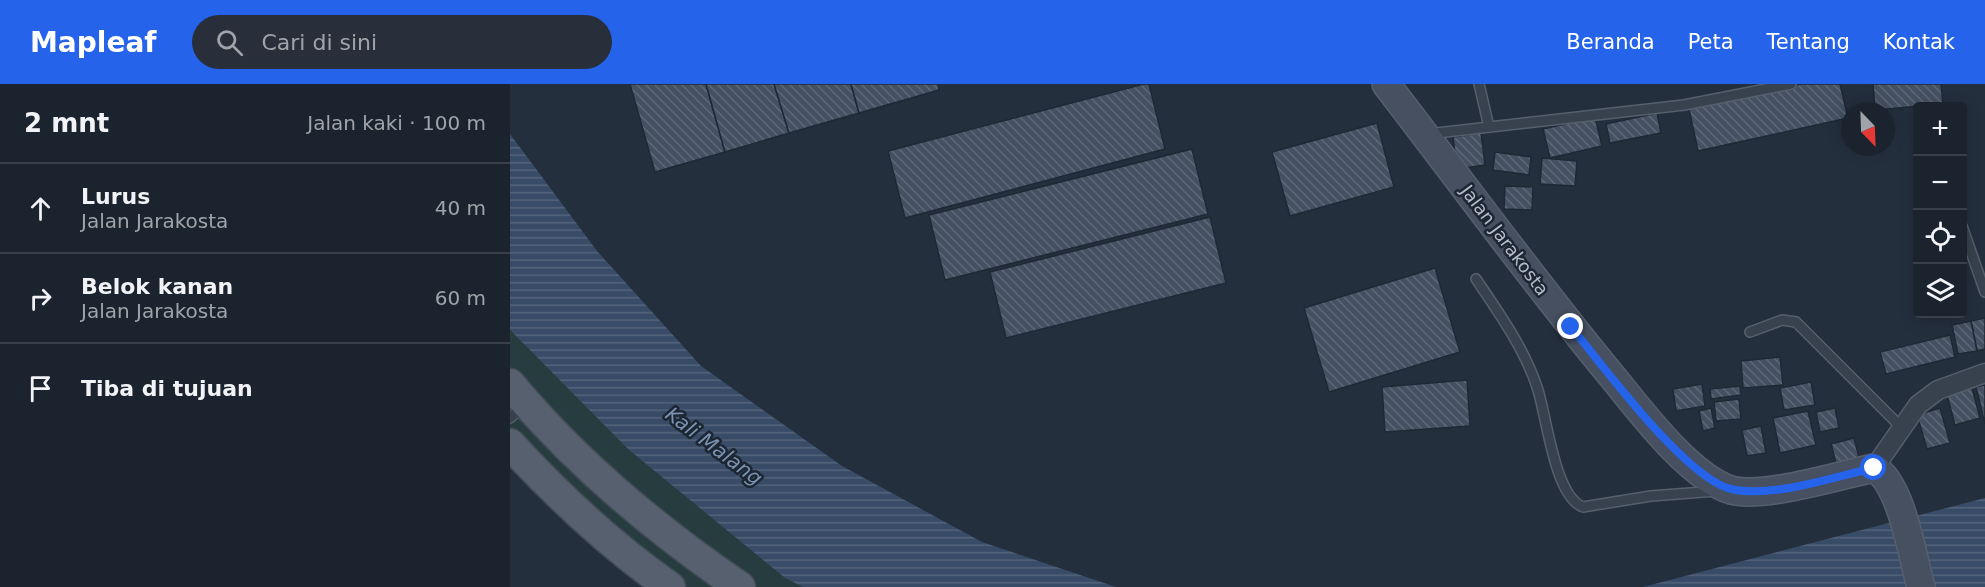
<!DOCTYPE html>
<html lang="id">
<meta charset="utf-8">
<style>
:root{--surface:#1b232e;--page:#282f3a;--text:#f1f3f6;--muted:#a0a4aa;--line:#39404a;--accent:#2563eb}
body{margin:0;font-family:"DejaVu Sans",sans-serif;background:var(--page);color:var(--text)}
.controls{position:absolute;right:18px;top:18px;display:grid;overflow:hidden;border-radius:6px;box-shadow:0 3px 15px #0003}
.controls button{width:54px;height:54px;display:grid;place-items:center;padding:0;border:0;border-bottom:2px solid var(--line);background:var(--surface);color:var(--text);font:30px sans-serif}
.compass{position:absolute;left:1331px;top:18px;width:54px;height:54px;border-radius:50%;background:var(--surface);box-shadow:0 3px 15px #0003;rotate:157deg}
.stop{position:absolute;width:18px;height:18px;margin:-14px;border:4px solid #2563eb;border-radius:50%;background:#fff}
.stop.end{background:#2563eb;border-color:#fff;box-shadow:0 2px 6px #0008}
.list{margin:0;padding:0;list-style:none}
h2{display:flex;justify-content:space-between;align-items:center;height:78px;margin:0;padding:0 24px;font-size:26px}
h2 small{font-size:20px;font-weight:400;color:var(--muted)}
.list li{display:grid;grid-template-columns:39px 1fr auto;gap:18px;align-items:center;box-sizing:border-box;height:90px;padding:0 24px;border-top:2px solid var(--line)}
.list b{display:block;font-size:22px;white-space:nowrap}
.list p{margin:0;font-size:20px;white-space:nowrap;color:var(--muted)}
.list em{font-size:20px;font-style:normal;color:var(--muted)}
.icon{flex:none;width:33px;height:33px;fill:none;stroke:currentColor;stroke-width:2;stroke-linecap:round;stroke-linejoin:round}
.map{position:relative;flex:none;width:1475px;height:503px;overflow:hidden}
header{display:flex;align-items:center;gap:36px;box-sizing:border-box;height:84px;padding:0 30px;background:var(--accent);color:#fff}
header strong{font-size:28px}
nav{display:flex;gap:33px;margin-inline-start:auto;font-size:21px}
.search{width:420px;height:54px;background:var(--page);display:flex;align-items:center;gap:15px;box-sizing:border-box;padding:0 21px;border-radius:33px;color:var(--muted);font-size:22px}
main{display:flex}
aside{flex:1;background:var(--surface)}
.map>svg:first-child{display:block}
</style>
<header>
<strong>Mapleaf</strong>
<div class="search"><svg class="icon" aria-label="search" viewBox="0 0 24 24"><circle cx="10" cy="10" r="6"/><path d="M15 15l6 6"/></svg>Cari di sini</div>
<nav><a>Beranda</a><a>Peta</a><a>Tentang</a><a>Kontak</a></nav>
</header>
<main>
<aside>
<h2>2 mnt<small>Jalan kaki · 100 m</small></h2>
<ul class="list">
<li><svg class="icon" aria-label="ahead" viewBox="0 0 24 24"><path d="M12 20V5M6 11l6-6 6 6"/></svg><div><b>Lurus</b><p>Jalan Jarakosta</p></div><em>40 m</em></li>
<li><svg class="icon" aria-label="right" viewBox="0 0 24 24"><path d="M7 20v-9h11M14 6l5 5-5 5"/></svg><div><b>Belok kanan</b><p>Jalan Jarakosta</p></div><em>60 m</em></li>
<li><svg class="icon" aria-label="arrive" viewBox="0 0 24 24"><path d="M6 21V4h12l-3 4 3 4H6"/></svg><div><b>Tiba di tujuan</b></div></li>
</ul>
</aside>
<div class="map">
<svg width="1475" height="503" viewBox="0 0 1475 503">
<defs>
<pattern id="water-rules" width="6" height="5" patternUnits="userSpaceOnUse" patternTransform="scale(1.5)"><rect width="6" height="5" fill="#394c67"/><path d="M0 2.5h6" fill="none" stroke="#53647b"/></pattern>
<pattern id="building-back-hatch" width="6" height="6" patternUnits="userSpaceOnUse" patternTransform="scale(1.5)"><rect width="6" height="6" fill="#455162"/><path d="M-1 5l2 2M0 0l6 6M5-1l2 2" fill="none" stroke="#5d6877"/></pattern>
</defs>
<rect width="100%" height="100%" fill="#242f3e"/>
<path fill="#263c3f" d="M0 246 119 366 275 494 293 503H160L0 360Z"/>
<g fill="url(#water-rules)">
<path d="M0 50 87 167 191 282 332 382 472 458 606 503H293L275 494 119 366 0 246Z"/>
<path d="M1475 414V503H1133Z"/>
</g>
<g fill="url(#building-back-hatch)" stroke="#1f2835" stroke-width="1.5">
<path d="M120 0H196L215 68 145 88Z"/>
<path d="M196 0H264L279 49 215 68Z"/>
<path d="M264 0H341L349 29 279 49Z"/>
<path d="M341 0H428L429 6 349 29Z"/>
<path d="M634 0H639L655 65 395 134 378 67Z"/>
<path d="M1291 0H1330L1338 34 1188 67 1179 25Z"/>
<path d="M1363 0H1431L1433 20 1365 26Z"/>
<path d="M1147 29 1151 49 1100 59 1096 40Z"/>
<path d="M1085 33 1092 62 1040 74 1033 45Z"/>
<path d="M867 39 884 103 780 132 762 68Z"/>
<path d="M971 49 975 81 947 85 943 53Z"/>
<path d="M682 65 698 130 435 196 419 131Z"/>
<path d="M985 68 1021 73 1019 91 983 86Z"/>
<path d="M1032 74 1067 77 1065 102 1030 100Z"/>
<path d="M995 102 1023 103 1022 126 994 125Z"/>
<path d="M700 133 716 199 496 254 480 188Z"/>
<path d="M925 184 950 268 819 308 794 224Z"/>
<path d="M1475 234V265L1467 267 1461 237Z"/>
<path d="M1461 237 1467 267 1448 270 1442 241Z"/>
<path d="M1440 251 1445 273 1376 290 1370 268Z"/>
<path d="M1270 273 1273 301 1233 304 1231 277Z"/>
<path d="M957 296 960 342 875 348 872 303Z"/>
<path d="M1301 298 1305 321 1274 326 1270 304Z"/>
<path d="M1192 300 1195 322 1166 327 1163 305Z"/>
<path d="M1475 301V340L1466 303Z"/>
<path d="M1230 302 1231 311 1201 315 1200 305Z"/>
<path d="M1462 304 1470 334 1445 341 1437 311Z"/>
<path d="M1229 315 1231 335 1206 337 1204 318Z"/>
<path d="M1201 324 1205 344 1193 347 1189 327Z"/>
<path d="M1325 324 1329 344 1310 348 1306 328Z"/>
<path d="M1430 324 1440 359 1417 365 1407 331Z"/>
<path d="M1298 327 1306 361 1270 369 1263 334Z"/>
<path d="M1251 342 1256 369 1237 372 1232 346Z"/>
<path d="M1344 354 1349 373 1326 379 1321 360Z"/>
</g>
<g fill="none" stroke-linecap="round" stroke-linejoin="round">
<g stroke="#565f6c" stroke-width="12">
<g id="lane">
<path d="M969 0 979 43"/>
<path d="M918 50 1174 21 1281 0"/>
<path d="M1452 142 1475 208"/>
<path d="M966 195C989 229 1014 264 1027 303 1037 332 1044 412 1073 423L1141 412 1206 407"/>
<path d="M1240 248 1272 236 1286 238 1391 343"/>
<path d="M0 334 15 321"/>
</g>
</g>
<g stroke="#565f6c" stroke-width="21">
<path id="street" d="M1364 384 1408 321 1428 306 1475 289"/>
</g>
<g stroke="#565f6c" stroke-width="30">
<path id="secondary" d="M876 0C951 97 1023 197 1101 291 1129 325 1179 393 1221 406 1253 415 1330 391 1364 384 1392 400 1402 472 1411 503"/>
</g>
<g stroke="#414a57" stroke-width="33">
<g id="primary">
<path d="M0 300C66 379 145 445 230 503"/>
<path d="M0 360C48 412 101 462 160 503"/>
</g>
</g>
<use href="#lane" stroke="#38414e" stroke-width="9"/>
<use href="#street" stroke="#38414e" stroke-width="18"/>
<use href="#secondary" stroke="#465061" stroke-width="27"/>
<use href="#primary" stroke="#56606e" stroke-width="30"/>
</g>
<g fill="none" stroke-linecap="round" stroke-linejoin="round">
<path stroke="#2563eb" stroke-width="8" d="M1061 243C1092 280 1179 400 1225 406 1270 412 1320 394 1364 384"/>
</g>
<g text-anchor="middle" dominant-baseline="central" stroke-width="5" stroke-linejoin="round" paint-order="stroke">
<g font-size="18" fill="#b4bcc9" stroke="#1d2633">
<text transform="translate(995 156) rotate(53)">Jalan Jarakosta</text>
</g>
<g font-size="20" font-style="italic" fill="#7c92b1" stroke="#1d2633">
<text transform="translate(204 362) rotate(37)">Kali Malang</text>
</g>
</g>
</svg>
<div class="controls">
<button>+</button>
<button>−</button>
<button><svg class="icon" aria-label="locate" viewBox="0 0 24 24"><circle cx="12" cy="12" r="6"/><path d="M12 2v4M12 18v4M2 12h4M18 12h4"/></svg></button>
<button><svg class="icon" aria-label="layers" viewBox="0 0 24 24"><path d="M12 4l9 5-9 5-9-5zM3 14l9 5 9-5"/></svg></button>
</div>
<svg class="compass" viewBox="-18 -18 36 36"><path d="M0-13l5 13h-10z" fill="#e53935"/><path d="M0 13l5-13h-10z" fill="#a0a4aa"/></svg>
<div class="stop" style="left:1364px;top:384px"></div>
<div class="stop end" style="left:1061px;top:243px"></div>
</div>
</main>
